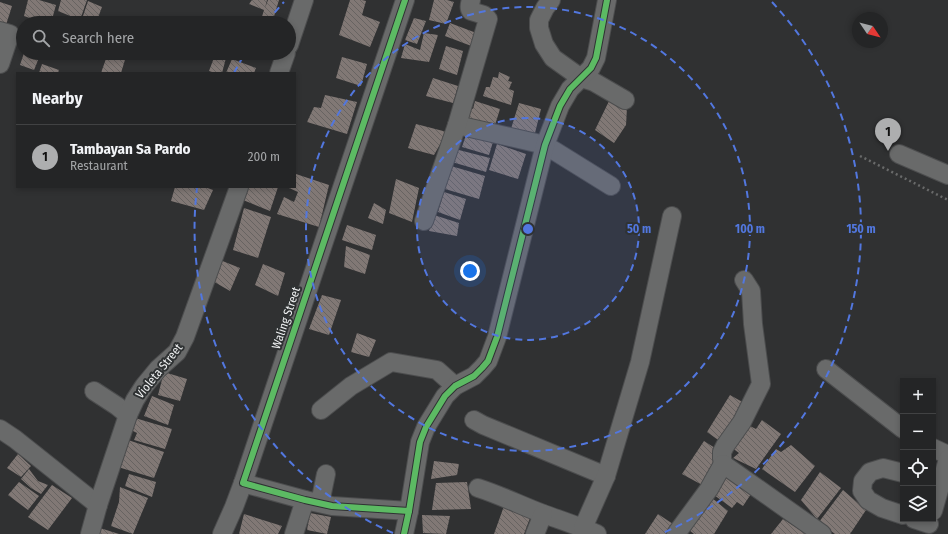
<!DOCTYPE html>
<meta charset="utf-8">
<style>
:root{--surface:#242526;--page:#303132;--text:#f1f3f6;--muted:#a3a5a7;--line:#414243;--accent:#adaeaf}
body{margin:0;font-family:"Fira Sans Condensed",sans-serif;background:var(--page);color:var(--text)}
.controls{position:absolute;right:12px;bottom:12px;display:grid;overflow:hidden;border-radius:0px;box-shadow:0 2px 6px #0003}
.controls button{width:36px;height:36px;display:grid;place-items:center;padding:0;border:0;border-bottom:1px solid var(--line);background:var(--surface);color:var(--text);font:20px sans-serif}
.compass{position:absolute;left:852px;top:12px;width:36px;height:36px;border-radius:50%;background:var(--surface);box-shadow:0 2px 6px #0003;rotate:125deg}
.you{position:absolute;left:470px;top:271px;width:14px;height:14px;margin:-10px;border:3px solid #fff;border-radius:50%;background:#1a73e8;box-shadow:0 0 0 6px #1a73e833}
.badge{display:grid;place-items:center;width:26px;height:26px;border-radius:50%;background:var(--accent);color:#111;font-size:13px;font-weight:700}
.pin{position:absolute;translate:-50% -33px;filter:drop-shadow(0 1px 2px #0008)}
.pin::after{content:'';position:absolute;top:21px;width:14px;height:12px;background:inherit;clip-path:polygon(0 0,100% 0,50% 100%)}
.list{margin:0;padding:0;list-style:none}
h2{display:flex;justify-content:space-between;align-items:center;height:52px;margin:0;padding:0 16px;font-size:17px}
h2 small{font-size:13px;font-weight:400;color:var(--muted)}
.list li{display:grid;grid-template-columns:26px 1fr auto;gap:12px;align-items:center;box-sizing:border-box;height:64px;padding:0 16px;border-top:1px solid var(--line)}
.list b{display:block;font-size:15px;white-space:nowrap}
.list p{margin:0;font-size:13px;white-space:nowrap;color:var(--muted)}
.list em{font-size:13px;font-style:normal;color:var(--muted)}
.icon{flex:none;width:22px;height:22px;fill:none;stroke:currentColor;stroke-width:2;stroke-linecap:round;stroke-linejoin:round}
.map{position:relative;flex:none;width:948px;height:534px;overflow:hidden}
.search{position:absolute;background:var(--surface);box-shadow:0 2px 6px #0003;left:16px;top:16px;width:280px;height:44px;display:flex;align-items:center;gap:10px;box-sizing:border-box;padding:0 14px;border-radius:22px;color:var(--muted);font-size:15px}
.panel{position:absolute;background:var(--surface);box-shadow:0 2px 6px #0003;left:16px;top:72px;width:280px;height:116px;border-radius:0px}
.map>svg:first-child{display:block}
</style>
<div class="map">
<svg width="948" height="534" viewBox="0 0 948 534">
<defs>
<pattern id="building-back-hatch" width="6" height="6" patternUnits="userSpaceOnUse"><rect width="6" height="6" fill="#817875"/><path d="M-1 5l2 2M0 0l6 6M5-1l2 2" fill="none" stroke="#676361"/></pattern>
</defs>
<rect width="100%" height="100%" fill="#303132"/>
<g fill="url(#building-back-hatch)">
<path d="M28 0H39L56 5 51 23H44L24 16Z"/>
<path d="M61 0H87L80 20 58 11Z"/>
<path d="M252 0H267L265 8 268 0H279L272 23 261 20 264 10 249 4Z"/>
<path d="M350 0H362L366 1 362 15 380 22 370 47 339 35Z"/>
<path d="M434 0H447L454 2 446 24 429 20Z"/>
<path d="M88 1 102 7 96 23H93L82 19Z"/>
<path d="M0 2 12 6 6 25 0 23Z"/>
<path d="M236 16 255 23H233Z"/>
<path d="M414 18 426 21 417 44 405 40Z"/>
<path d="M450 23 479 34 474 47 445 36Z"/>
<path d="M424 33 438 35 429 62 401 58 405 44 420 50Z"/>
<path d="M446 46 463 51 457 75 439 69Z"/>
<path d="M24 53H41L34 70 20 65Z"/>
<path d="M108 53H127L121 73H101Z"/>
<path d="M215 55 226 58 222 73H215L209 71Z"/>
<path d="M342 57 367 64 361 86 336 78Z"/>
<path d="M232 59 256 68 254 73H226Z"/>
<path d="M42 64 59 70 58 73H39Z"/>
<path d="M499 72 510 77 508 81 512 82 509 89 514 91 511 105 483 96 486 87H490L493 77 498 78Z"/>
<path d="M433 78 458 86 453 103 426 96Z"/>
<path d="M325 95 357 102 347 134 307 122 314 107 321 108Z"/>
<path d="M611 97 627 108 626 125 614 143 595 130Z"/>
<path d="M475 101 500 109 495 125 466 123 471 108 473 109Z"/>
<path d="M519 103 541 109 534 137 510 132Z"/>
<path d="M416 124 447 132 434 155 408 148Z"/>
<path d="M466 135 493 142 489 155 462 147Z"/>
<path d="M497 144 526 154 518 179 489 170Z"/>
<path d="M455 149 490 158 486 172 452 162Z"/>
<path d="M451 166 485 176 479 199 445 189Z"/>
<path d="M296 174 329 185 319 227 277 214 284 197 294 202 298 192 289 188 290 187H295Z"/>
<path d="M396 179 419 188 412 222 389 213Z"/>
<path d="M175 187H205L213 190 204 210 171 201Z"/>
<path d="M247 187H278L270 211 243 200Z"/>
<path d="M444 192 466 199 460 220 438 212Z"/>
<path d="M374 203 386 210 383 224 368 218Z"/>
<path d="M244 208 271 217 258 258 233 250Z"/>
<path d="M434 215 459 223 457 236 429 231Z"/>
<path d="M347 225 376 235 372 250 342 240Z"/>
<path d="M346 246 370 255 365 274 344 267Z"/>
<path d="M220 260 240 268 230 291 211 280Z"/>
<path d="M263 264 285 273 278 296 255 285Z"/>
<path d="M322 295 341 300 329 335 309 329Z"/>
<path d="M357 333 376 340 369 357 351 352Z"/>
<path d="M164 372 187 379 180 401 158 395Z"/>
<path d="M730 395 746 404 721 442 707 432Z"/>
<path d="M152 396 174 405 168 425 144 416Z"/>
<path d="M135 418 172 429 165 449 134 440 137 433 131 430Z"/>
<path d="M762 420 781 434 756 469 733 458 739 453 731 447 746 424 756 429Z"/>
<path d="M128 440 164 452 154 478 118 467Z"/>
<path d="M704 441 715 448 716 465 704 486 682 474Z"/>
<path d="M791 445 815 466 795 492 762 469 776 449 781 452Z"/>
<path d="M18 454 31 466 21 477 7 468Z"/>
<path d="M434 461 459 464 457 475 431 479Z"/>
<path d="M29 469 38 481 48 485 41 494 31 488 21 479Z"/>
<path d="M730 470 755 488 743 506 737 502 732 508 714 495Z"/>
<path d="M820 472 841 488 817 519 801 500Z"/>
<path d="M129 474 156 482 152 497 125 486Z"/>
<path d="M19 482 39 496 28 510 8 495Z"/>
<path d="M467 482 471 509 432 510 436 483Z"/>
<path d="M52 485 72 498 48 530 28 517Z"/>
<path d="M120 487 148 498 133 534 111 526 119 502Z"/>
<path d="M843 490 866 510 850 534H835L819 522Z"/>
<path d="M712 498 728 511 714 534H694L689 530Z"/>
<path d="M504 506 530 518 524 534H494Z"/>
<path d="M310 513 331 517 327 534 307 530Z"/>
<path d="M244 514 282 526 278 534H239Z"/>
<path d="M658 514 676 526 671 534H645Z"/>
<path d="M422 515 450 516 446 534 423 533Z"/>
<path d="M783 519 806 534H771Z"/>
<path d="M100 528 119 534H98Z"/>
</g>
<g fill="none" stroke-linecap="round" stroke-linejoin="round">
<g stroke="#4c4d4e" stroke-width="20">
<g id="minor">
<path d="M551 0 545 8 539 20V28L544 44 553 58 581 78 594 82 625 100"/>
<path d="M0 31 10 34 0 64"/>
<path d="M289 45 304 0"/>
<path d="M279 73 286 53"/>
<path d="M457 125 545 145 611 186"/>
<path d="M899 154 948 175"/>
<path d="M424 221 457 125 488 19 484 15 471 11C468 7 470 4 471 0"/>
<path d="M826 369 903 429"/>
<path d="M94 391 117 406 128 415"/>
<path d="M321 410 351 386 391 362 437 370 455 386"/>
<path d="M474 420 483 425 606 476"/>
<path d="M0 429 15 439 98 505"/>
<path d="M933 448 948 455"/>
<path d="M723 464 722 458V452L725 446 742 422 761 384 753 324 751 291 744 280"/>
<path d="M723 464 822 534"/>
<path d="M903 473 883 468 870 472 863 481 862 491 868 500 882 508 903 515"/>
<path d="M243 483 305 500 332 506 409 511"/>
<path d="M478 488C500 495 520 505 541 513 560 520 579 526 597 534"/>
<path d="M320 503 326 474"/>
<path d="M933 511 948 459"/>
<path d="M914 519 929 524"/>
<path d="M583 528 606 476 640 362 672 216"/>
<path d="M90 534 98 505 128 415 135 400 144 386 158 369 177 352 185 337 239 187"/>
<path d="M222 534 234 507 243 483 405 0"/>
<path d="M294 534 305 500"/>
<path d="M404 534 409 511 420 442 426 427 445 396 455 386 474 376 482 368 488 361 497 337 545 145 560 106 570 89 591 68 596 58 607 0"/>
<path d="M535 534 543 514"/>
<path d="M676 534 709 489 723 464"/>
</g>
</g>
<path stroke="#696a6a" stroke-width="2.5" stroke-dasharray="2 3" stroke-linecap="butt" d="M860 156 948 200"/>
<use href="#minor" stroke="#696a6a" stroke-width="18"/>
<g stroke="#2f3233" stroke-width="8">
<g id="cycleway">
<path d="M405 0 243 483 305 500 332 506 409 511"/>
<path d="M404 534 409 511 420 442 426 427 445 396 455 386 474 376 482 368 488 361 497 337 545 145 560 106 570 89 591 68 596 58 607 0"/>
</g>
</g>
<use href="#cycleway" stroke="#5cba63" stroke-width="6"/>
</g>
<circle cx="528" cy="229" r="111" fill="#5277df" fill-opacity=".12"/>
<g fill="none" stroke="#5277df" stroke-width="2" stroke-dasharray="7 5">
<circle cx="528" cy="229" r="111"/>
<circle cx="528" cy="229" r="222"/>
<path d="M393 533A333 333 0 0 1 197 188M234 73A333 333 0 0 1 244 55M267 22A333 333 0 0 1 284 2M772 2A333 333 0 0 1 663 533"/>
</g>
<g text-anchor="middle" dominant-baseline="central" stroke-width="4" stroke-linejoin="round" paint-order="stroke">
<g font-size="12" fill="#f0f2f3" stroke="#2f3233">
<text transform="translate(286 318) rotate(-71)">Waling Street</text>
<text transform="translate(159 371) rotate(-51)">Violeta Street</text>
</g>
</g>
<circle cx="528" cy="229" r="6" fill="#5277df" stroke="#2f3233" stroke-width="2"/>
<g font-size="12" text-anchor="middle" font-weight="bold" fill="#5277df" stroke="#2f3233" stroke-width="4" stroke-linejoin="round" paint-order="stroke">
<text x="639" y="233">50 m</text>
<text x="750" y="233">100 m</text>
<text x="861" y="233">150 m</text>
</g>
</svg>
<div class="controls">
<button>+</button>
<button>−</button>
<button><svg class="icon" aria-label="locate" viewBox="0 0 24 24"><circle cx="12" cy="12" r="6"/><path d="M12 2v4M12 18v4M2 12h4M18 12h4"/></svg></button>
<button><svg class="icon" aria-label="layers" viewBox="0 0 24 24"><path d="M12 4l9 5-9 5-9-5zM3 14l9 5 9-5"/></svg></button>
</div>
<svg class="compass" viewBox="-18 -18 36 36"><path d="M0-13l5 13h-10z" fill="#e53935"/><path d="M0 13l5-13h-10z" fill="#a3a5a7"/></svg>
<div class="you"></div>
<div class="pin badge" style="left:888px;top:151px">1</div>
<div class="search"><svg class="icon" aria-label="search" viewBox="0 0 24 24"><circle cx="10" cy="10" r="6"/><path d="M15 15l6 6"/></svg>Search here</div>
<section class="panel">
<h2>Nearby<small></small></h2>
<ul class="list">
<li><span class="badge">1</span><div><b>Tambayan Sa Pardo</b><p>Restaurant</p></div><em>200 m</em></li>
</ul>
</section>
</div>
